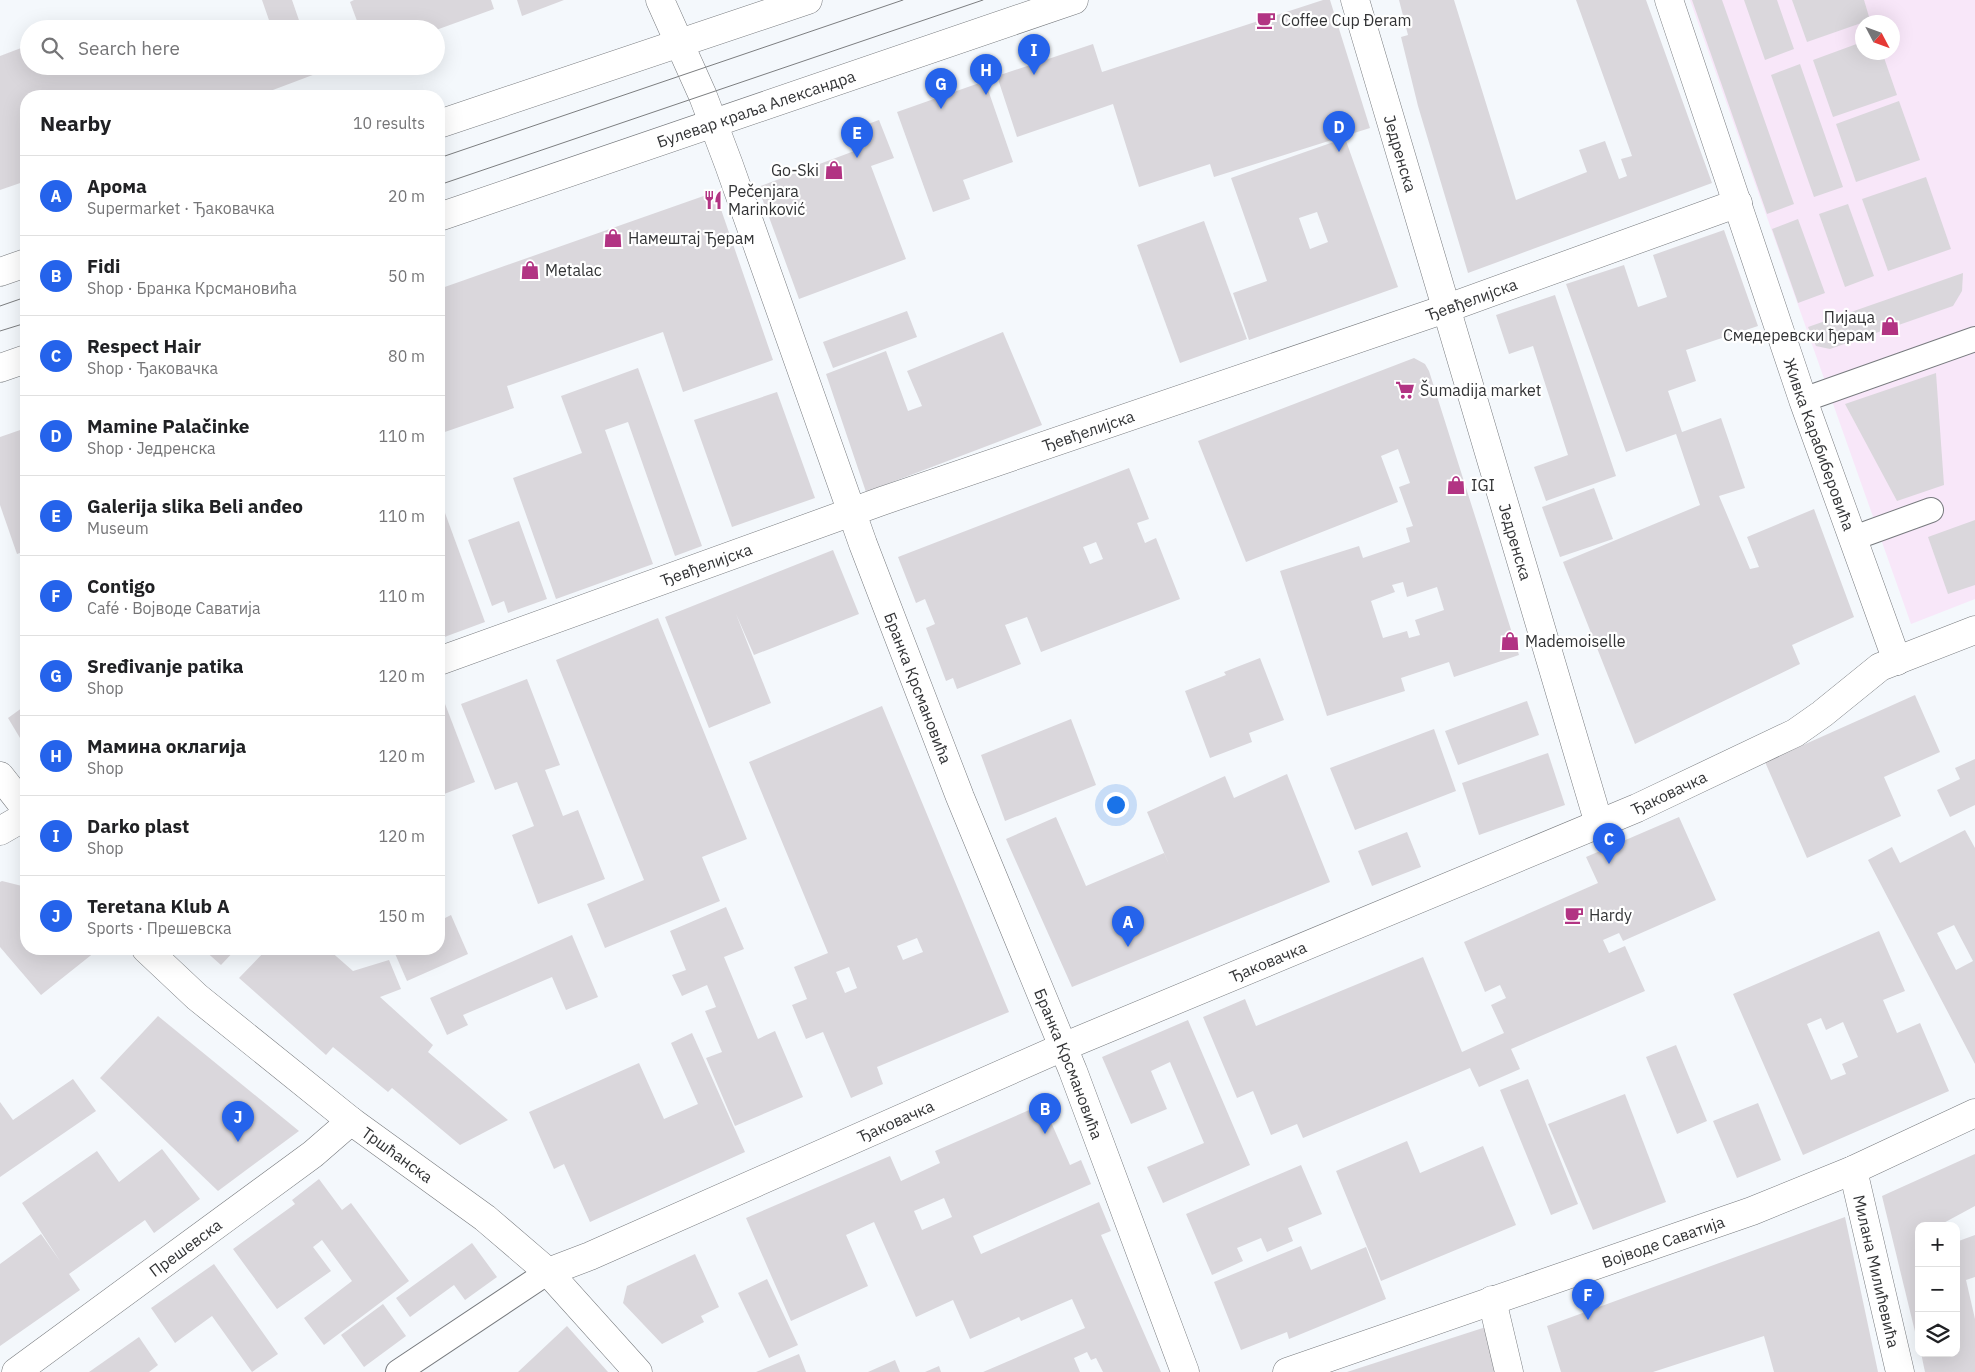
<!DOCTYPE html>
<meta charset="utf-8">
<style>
:root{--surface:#fff;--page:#f6f6f6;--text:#202124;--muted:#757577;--line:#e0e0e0;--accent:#2563eb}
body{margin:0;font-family:"IBM Plex Sans",sans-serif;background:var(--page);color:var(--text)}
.controls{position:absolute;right:15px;bottom:15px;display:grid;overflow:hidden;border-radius:10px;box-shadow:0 5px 20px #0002}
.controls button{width:45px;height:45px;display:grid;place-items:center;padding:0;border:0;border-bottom:1px solid var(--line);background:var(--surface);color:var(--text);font:25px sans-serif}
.compass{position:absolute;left:1855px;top:15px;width:45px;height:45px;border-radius:50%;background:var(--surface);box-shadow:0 5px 20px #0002;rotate:131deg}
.you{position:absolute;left:1115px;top:804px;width:18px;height:18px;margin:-12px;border:4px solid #fff;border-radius:50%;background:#1a73e8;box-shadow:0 0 0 8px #1a73e833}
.badge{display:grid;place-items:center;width:32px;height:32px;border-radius:50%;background:var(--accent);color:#fff;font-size:16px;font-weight:700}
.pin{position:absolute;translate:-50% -41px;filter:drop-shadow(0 1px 2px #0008)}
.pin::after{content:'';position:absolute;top:26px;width:18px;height:15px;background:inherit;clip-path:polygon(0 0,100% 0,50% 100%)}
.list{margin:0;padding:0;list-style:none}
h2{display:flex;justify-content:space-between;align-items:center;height:65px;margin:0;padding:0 20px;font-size:21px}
h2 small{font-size:16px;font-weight:400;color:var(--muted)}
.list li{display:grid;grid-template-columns:32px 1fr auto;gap:15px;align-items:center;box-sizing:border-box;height:80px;padding:0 20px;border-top:1px solid var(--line)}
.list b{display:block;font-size:19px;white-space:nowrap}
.list p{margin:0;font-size:16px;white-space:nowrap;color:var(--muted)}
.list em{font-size:16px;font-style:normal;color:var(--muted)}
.icon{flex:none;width:28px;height:28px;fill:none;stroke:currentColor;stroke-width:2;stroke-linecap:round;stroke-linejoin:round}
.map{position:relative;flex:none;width:1975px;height:1372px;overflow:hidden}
.search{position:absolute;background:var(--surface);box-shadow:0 5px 20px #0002;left:20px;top:20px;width:425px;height:55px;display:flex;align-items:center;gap:12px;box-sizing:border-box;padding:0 18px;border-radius:28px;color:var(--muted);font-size:19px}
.panel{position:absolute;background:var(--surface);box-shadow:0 5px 20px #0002;left:20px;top:90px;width:425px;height:865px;border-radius:20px}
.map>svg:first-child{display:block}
</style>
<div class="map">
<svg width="1975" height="1372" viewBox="0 0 1975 1372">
<rect width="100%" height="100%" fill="#f4f8fc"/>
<path fill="#f8e7f9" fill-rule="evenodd" d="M1690 0H1975V599L1911 624ZM1862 22H1892V52H1862Z"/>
<g fill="#dad7dc" fill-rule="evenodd">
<path d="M262 0H292L302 29H254L270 23Z"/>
<path d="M354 0H491L494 9 436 30 360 29 350 2Z"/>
<path d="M517 0H564L522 16Z"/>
<path d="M1323 0H1330L1370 128 1214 177 1210 164 1139 187 1113 104 1017 137 997 76 1093 44 1102 72Z"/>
<path d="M1399 0H1454L1516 200 1587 172 1579 150 1605 141 1619 179 1627 176 1621 159 1632 156 1576 0H1646L1712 183 1468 273 1418 106 1401 37 1408 35Z"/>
<path d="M1692 0H1722L1794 204 1767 214Z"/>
<path d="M1744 0H1777L1794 49 1765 60Z"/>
<path d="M1792 0H1864L1870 20 1807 42Z"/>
<path d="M1862 42V52H1882L1897 95 1833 117 1813 60Z"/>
<path d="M29 45V66H316L318 73 257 96H26V181L0 190V56Z"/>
<path d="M1800 64 1843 187 1814 197 1771 75Z"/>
<path d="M319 66H340L321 73Z"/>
<path d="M985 81 1013 162 963 180 970 199 933 212 897 112Z"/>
<path d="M1899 101 1920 160 1856 182 1836 124Z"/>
<path d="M879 120 894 158 871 166 906 259 799 299 758 187 865 147 857 128Z"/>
<path d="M1345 138 1398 287 1249 340 1233 293 1267 281 1231 178ZM1317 212 1328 242 1310 249 1299 218Z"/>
<path d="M1926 177 1951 249 1888 271 1862 199Z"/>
<path d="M715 192 773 360 683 392 663 332 507 386 514 408 439 434V289Z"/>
<path d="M1848 204 1874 276 1845 287 1819 214Z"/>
<path d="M1798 219 1825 293 1798 303 1772 229Z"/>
<path d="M1204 221 1247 339 1180 363 1137 245Z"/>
<path d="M1724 230 1758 326 1686 350 1696 381 1668 391 1682 432 1721 418 1745 488 1719 496 1750 569 1759 567 1747 537 1814 509 1854 617 1792 645 1800 664 1635 744 1563 562 1700 505 1676 434 1626 452 1566 284 1624 265 1638 307 1667 297 1653 255Z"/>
<path d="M1963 273 1962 291 1953 306 1830 349 1816 346 1808 327Z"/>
<path d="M1555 295 1616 476 1546 501 1534 467 1568 455 1533 346 1509 354 1496 315Z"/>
<path d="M907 311 917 337 833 368 823 342Z"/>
<path d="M1003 332 1042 425 866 492 826 374 886 351 908 411 922 406 907 371Z"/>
<path d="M1414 358 1425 364 1429 371 1519 655 1454 677 1449 662 1401 678 1405 691 1327 716 1280 571 1359 546 1363 558 1410 542 1406 528 1413 526 1399 487 1410 483 1398 449 1381 456 1398 502 1246 562 1198 441ZM1403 582 1407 597 1437 587 1444 610 1415 620 1420 635 1409 638 1407 631 1383 638 1371 601 1395 592 1392 585Z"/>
<path d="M638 368 702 546 675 556 628 422 605 430 653 564 556 599 513 478 582 453 561 396Z"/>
<path d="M1936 373 1944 485 1897 501 1845 404Z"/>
<path d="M777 392 815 498 732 527 694 420Z"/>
<path d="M26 428V551L17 554 0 505V437Z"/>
<path d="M1129 468 1149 519 1137 523 1145 543 1156 538 1180 599 1041 652 1027 617 1005 625 1021 664 957 689 953 678 946 681 926 628 935 624 925 599 916 603 898 557ZM1096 542 1103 559 1090 564 1083 547Z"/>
<path d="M1594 488 1613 539 1560 557 1542 507Z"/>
<path d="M441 502 485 622 439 639V503Z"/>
<path d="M1975 520V585L1948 594 1928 537Z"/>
<path d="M519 521 547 599 508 613 504 601 492 606 468 540Z"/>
<path d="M833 550 859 614 754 655 736 614 771 703 709 728 665 617Z"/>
<path d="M658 618 747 839 702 857 720 901 605 948 587 904 644 880 556 660Z"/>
<path d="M1260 658 1284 720 1249 733 1252 742 1210 758 1185 691 1226 675 1224 672Z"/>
<path d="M527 679 560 765 545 770 563 816 578 810 605 879 538 904 512 835 534 826 517 782 495 790 461 704Z"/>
<path d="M1915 695 1940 752 1884 777 1901 816 1807 858 1765 762Z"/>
<path d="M442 696 475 782 439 796V697Z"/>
<path d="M1527 701 1539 735 1458 765 1445 731Z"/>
<path d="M26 705V748L8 718Z"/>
<path d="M882 706 1009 1012 877 1067 883 1084 851 1098 823 1032 806 1039 792 1005 807 999 794 967 828 953 749 762ZM917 938 923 952 903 960 897 946ZM849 967 857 988 845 993 836 972Z"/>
<path d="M1071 719 1096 785 1005 821 981 755Z"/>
<path d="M1434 729 1456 791 1355 830 1330 768Z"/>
<path d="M1548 753 1565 805 1479 835 1462 783Z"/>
<path d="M1975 759V805L1950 817 1937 790 1960 779 1955 768Z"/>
<path d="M1287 774 1330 882 1072 987 1006 839 1056 817 1086 886 1164 853 1170 867 1147 812 1225 776 1234 798Z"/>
<path d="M1679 817 1716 900 1623 941 1619 933 1603 940 1609 953 1625 946 1645 991 1511 1049 1520 1069 1479 1087 1470 1068 1303 1138 1297 1124 1271 1135 1253 1091 1237 1098 1203 1017 1245 999 1256 1026 1423 957 1462 1052 1504 1033 1491 1005 1506 998 1500 985 1485 992 1464 942 1598 883 1586 857Z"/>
<path d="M1965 830 1975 848V1064L1868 860 1892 847 1900 863ZM1954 925 1973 961 1956 970 1937 933Z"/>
<path d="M1407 832 1421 867 1372 886 1358 851Z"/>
<path d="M2 881 26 887V949H91L95 952 41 995 0 947V882Z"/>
<path d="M726 907 744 949 724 957 758 1039 775 1031 803 1097 735 1126 706 1058 722 1052 705 1011 716 1007 707 985 682 996 672 975 686 970 670 931Z"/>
<path d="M451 915 468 954 407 981 393 949H439V921Z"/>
<path d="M1879 931 1905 991 1883 1000 1897 1033 1920 1023 1949 1091 1803 1155 1733 994ZM1821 1018 1826 1030 1843 1022 1858 1057 1842 1064 1846 1074 1831 1080 1807 1024Z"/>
<path d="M572 935 598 997 566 1010 552 977 463 1015 468 1025 447 1035 430 998Z"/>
<path d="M203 949H236L221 965Z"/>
<path d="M267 949H328L353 971 389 960 401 989 380 997 433 1045 428 1052 508 1120 460 1145 392 1088 388 1092 333 1047 326 1055 239 978Z"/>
<path d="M158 1016 299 1131 218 1191 100 1078Z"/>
<path d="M1188 1020 1250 1165 1163 1203 1147 1167 1204 1143 1170 1062 1151 1071 1167 1109 1131 1124 1102 1057Z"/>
<path d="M692 1033 745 1152 590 1222 564 1164 554 1169 529 1112 639 1063 664 1119 698 1104 671 1043Z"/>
<path d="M1676 1045 1707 1121 1677 1134 1646 1057Z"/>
<path d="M73 1079 96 1111 0 1177V1102L13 1120Z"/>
<path d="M1528 1079 1578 1204 1551 1215 1500 1090Z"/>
<path d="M1625 1094 1666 1202 1593 1230 1548 1124Z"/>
<path d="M1758 1103 1781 1160 1737 1178 1713 1121Z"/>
<path d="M1043 1104 1070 1165 1081 1160 1091 1184 973 1236 981 1254 1099 1202 1111 1231 1101 1235 1161 1372H1103L1096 1358 1091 1360 1087 1352 1074 1358 1080 1372H983L1085 1328 1072 1299 1021 1321 1019 1317 970 1339 953 1300 916 1317 874 1222 846 1235 868 1286 791 1321 746 1218 890 1156 901 1181 940 1163 935 1151ZM944 1198 952 1217 922 1230 914 1211Z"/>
<path d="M1407 1141 1420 1173 1483 1146 1516 1225 1381 1281 1336 1171Z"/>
<path d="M162 1149 200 1199 154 1233 145 1220 69 1274 80 1290 0 1346V1264L41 1234 60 1261 22 1203 97 1151 119 1182Z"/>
<path d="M1975 1154V1206L1938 1226H1919L1918 1344 1882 1196Z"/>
<path d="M1301 1165 1322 1214 1288 1228 1293 1241 1267 1252 1261 1238 1237 1248 1243 1261 1212 1275 1186 1214Z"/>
<path d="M319 1179 342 1210 351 1203 409 1281 324 1345 304 1318 352 1281 322 1240 313 1247 331 1271 277 1309 233 1249 295 1204 292 1200Z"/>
<path d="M1845 1217 1878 1372H1774L1764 1336 1653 1372H1561L1547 1326Z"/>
<path d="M1975 1235V1277L1966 1280 1975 1319V1372H1925L1921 1353H1956V1242Z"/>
<path d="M472 1243 497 1277 465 1300 454 1285 410 1317 396 1298Z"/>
<path d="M1301 1246 1311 1270 1366 1247 1386 1299 1289 1339 1287 1332 1241 1350 1214 1282Z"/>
<path d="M695 1254 719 1307 701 1316 704 1322 662 1344 623 1303 627 1286Z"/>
<path d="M214 1264 278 1354 252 1372 212 1316 175 1343 151 1308Z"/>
<path d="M767 1279 798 1345 769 1358 738 1293Z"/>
<path d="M383 1304 406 1336 364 1367 341 1335Z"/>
<path d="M567 1326 608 1372H518Z"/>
<path d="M1489 1326 1501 1372H1347Z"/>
<path d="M139 1337 158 1365 149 1372H89Z"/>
<path d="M799 1354 806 1372H756Z"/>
<path d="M895 1360 900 1372H868Z"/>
<path d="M939 1366 941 1372H925Z"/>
</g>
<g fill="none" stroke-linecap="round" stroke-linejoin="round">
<g stroke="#777a7e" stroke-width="26">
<g id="lane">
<path d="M1803 400 1975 339"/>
<path d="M1854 538 1931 510"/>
<path d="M398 1372 548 1272"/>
</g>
</g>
<g stroke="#777a7e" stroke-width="29">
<g id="street">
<path id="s1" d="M1355 0 1599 824"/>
<path id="s2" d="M1669 0 1803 400 1897 661"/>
<path id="s3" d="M439 661 882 501 1445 309 1738 203"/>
<path d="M0 831 26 816"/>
<path id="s4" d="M1853 1170 1900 1372"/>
<path id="s5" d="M548 1272 590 1256 1063 1047 1637 808 1795 733 1822 714 1880 667 1975 630"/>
<path d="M1492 1300 1509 1372"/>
<path id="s6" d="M16 1372 313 1154 351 1121"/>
<path id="s7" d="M1287 1372 1752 1211 1853 1170 1975 1113"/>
</g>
</g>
<g stroke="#777a7e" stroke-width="29">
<g id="secondary">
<path id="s8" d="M660 0 703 96 729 165 863 544 960 797 1073 1071 1185 1372"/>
<path d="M439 124 808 0"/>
<path id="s9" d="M439 217 1074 0"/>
<path d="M0 272 26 263"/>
<path d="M0 368 26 359"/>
<path d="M0 776 26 809"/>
<path id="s10" d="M146 949 197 997 351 1121 485 1218 548 1272 638 1372"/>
</g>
</g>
<use href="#lane" stroke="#fff" stroke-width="24"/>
<use href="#street" stroke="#fff" stroke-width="28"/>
<use href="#secondary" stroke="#fff" stroke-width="28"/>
<g stroke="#7c7e80" stroke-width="1">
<path d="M439 158 903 0"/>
<path d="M439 185 983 0"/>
<path d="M0 306 26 297"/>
<path d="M0 331 26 323"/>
</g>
</g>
<defs>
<g id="cafe-bare" transform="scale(1.5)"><path d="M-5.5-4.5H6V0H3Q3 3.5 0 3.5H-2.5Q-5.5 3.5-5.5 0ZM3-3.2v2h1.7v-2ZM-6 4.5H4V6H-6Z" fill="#b23483" stroke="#fff" stroke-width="2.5" paint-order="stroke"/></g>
<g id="shop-bare" transform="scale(1.5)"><path d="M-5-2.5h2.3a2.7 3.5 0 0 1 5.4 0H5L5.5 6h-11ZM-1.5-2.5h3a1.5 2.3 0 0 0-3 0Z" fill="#b23483" stroke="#fff" stroke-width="2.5" paint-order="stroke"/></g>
<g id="restaurant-bare" transform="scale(1.5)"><path d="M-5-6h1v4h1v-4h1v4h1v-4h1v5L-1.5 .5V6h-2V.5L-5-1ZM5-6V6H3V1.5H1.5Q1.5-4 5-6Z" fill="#b23483" stroke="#fff" stroke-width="2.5" paint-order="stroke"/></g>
<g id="supermarket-bare" transform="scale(1.5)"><path d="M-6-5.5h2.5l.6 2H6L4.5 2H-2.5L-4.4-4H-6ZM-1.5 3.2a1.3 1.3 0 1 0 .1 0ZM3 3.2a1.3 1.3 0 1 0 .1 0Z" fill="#b23483" stroke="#fff" stroke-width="2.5" paint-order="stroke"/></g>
</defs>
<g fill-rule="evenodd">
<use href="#cafe-bare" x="1266" y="20"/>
<use href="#shop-bare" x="834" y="170"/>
<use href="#restaurant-bare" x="713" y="200"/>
<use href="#shop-bare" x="613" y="238"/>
<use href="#shop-bare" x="530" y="270"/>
<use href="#shop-bare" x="1890" y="326"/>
<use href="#supermarket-bare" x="1405" y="390"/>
<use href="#shop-bare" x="1456" y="485"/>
<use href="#shop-bare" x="1510" y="641"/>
<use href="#cafe-bare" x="1574" y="915"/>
</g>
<g text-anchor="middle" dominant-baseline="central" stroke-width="4.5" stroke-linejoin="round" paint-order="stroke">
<g font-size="16" fill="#333436" stroke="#fff" text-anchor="start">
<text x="1281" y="20">Coffee Cup Đeram</text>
<text x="819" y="170" text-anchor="end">Go-Ski</text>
<text x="728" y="191">Pečenjara<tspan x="728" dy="18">Marinković</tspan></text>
<text x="628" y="238">Намештај Ђерам</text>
<text x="545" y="270">Metalac</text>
<text x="1875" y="317" text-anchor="end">Пијаца<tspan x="1875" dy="18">Смедеревски ђерам</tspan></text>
<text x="1420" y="390">Šumadija market</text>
<text x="1471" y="485">IGI</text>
<text x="1525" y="641">Mademoiselle</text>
<text x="1589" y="915">Hardy</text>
</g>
<g font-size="16" fill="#333436" stroke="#fff">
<text stroke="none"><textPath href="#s9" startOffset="335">Булевар краља Александра</textPath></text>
<text stroke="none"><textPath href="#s1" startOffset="160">Једренска</textPath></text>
<text stroke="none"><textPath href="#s3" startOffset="1094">Ђевђелијска</textPath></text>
<text stroke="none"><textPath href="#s3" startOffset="689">Ђевђелијска</textPath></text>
<text stroke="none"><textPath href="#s2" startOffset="469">Живка Карабиберовића</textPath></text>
<text stroke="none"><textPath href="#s1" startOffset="565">Једренска</textPath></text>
<text stroke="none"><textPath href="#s3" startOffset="284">Ђевђелијска</textPath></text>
<text stroke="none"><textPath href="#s8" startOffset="735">Бранка Крсмановића</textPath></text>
<text stroke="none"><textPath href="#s5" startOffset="1219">Ђаковачка</textPath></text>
<text stroke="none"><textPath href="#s5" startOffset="784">Ђаковачка</textPath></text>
<text stroke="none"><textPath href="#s8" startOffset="1140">Бранка Крсмановића</textPath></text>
<text stroke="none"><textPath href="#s5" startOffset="379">Ђаковачка</textPath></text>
<text stroke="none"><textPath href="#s10" startOffset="325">Тршћанска</textPath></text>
<text stroke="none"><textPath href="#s7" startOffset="398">Војводе Саватија</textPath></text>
<text stroke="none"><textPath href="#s6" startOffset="210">Прешевска</textPath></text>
<text stroke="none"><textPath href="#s4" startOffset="104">Милана Милићевића</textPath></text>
</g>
</g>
</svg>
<div class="controls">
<button>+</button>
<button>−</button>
<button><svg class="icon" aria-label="layers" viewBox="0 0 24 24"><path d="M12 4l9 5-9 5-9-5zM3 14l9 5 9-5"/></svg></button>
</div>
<svg class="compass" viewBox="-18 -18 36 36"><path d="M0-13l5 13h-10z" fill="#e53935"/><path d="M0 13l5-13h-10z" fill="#757577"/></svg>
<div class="you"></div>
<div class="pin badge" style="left:1128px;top:947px">A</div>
<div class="pin badge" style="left:1045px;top:1134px">B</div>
<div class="pin badge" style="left:1609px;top:864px">C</div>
<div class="pin badge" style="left:1339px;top:152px">D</div>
<div class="pin badge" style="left:857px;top:158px">E</div>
<div class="pin badge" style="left:1588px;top:1320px">F</div>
<div class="pin badge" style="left:941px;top:109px">G</div>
<div class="pin badge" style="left:986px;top:95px">H</div>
<div class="pin badge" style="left:1034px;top:75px">I</div>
<div class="pin badge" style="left:238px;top:1142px">J</div>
<div class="search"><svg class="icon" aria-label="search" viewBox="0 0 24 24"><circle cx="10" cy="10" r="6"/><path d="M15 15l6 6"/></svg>Search here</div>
<section class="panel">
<h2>Nearby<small>10 results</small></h2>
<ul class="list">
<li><span class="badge">A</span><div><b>Арома</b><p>Supermarket · Ђаковачка</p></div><em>20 m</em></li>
<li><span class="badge">B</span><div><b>Fidi</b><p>Shop · Бранка Крсмановића</p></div><em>50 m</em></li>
<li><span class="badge">C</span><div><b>Respect Hair</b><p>Shop · Ђаковачка</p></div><em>80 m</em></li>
<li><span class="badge">D</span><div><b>Mamine Palačinke</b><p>Shop · Једренска</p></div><em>110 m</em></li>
<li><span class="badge">E</span><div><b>Galerija slika Beli anđeo</b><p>Museum</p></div><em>110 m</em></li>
<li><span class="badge">F</span><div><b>Contigo</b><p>Café · Војводе Саватија</p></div><em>110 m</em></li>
<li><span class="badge">G</span><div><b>Sređivanje patika</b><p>Shop</p></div><em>120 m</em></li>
<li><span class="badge">H</span><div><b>Мамина оклагија</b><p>Shop</p></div><em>120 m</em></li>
<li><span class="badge">I</span><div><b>Darko plast</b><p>Shop</p></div><em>120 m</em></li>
<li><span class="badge">J</span><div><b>Teretana Klub A</b><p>Sports · Прешевска</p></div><em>150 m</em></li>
</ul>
</section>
</div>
